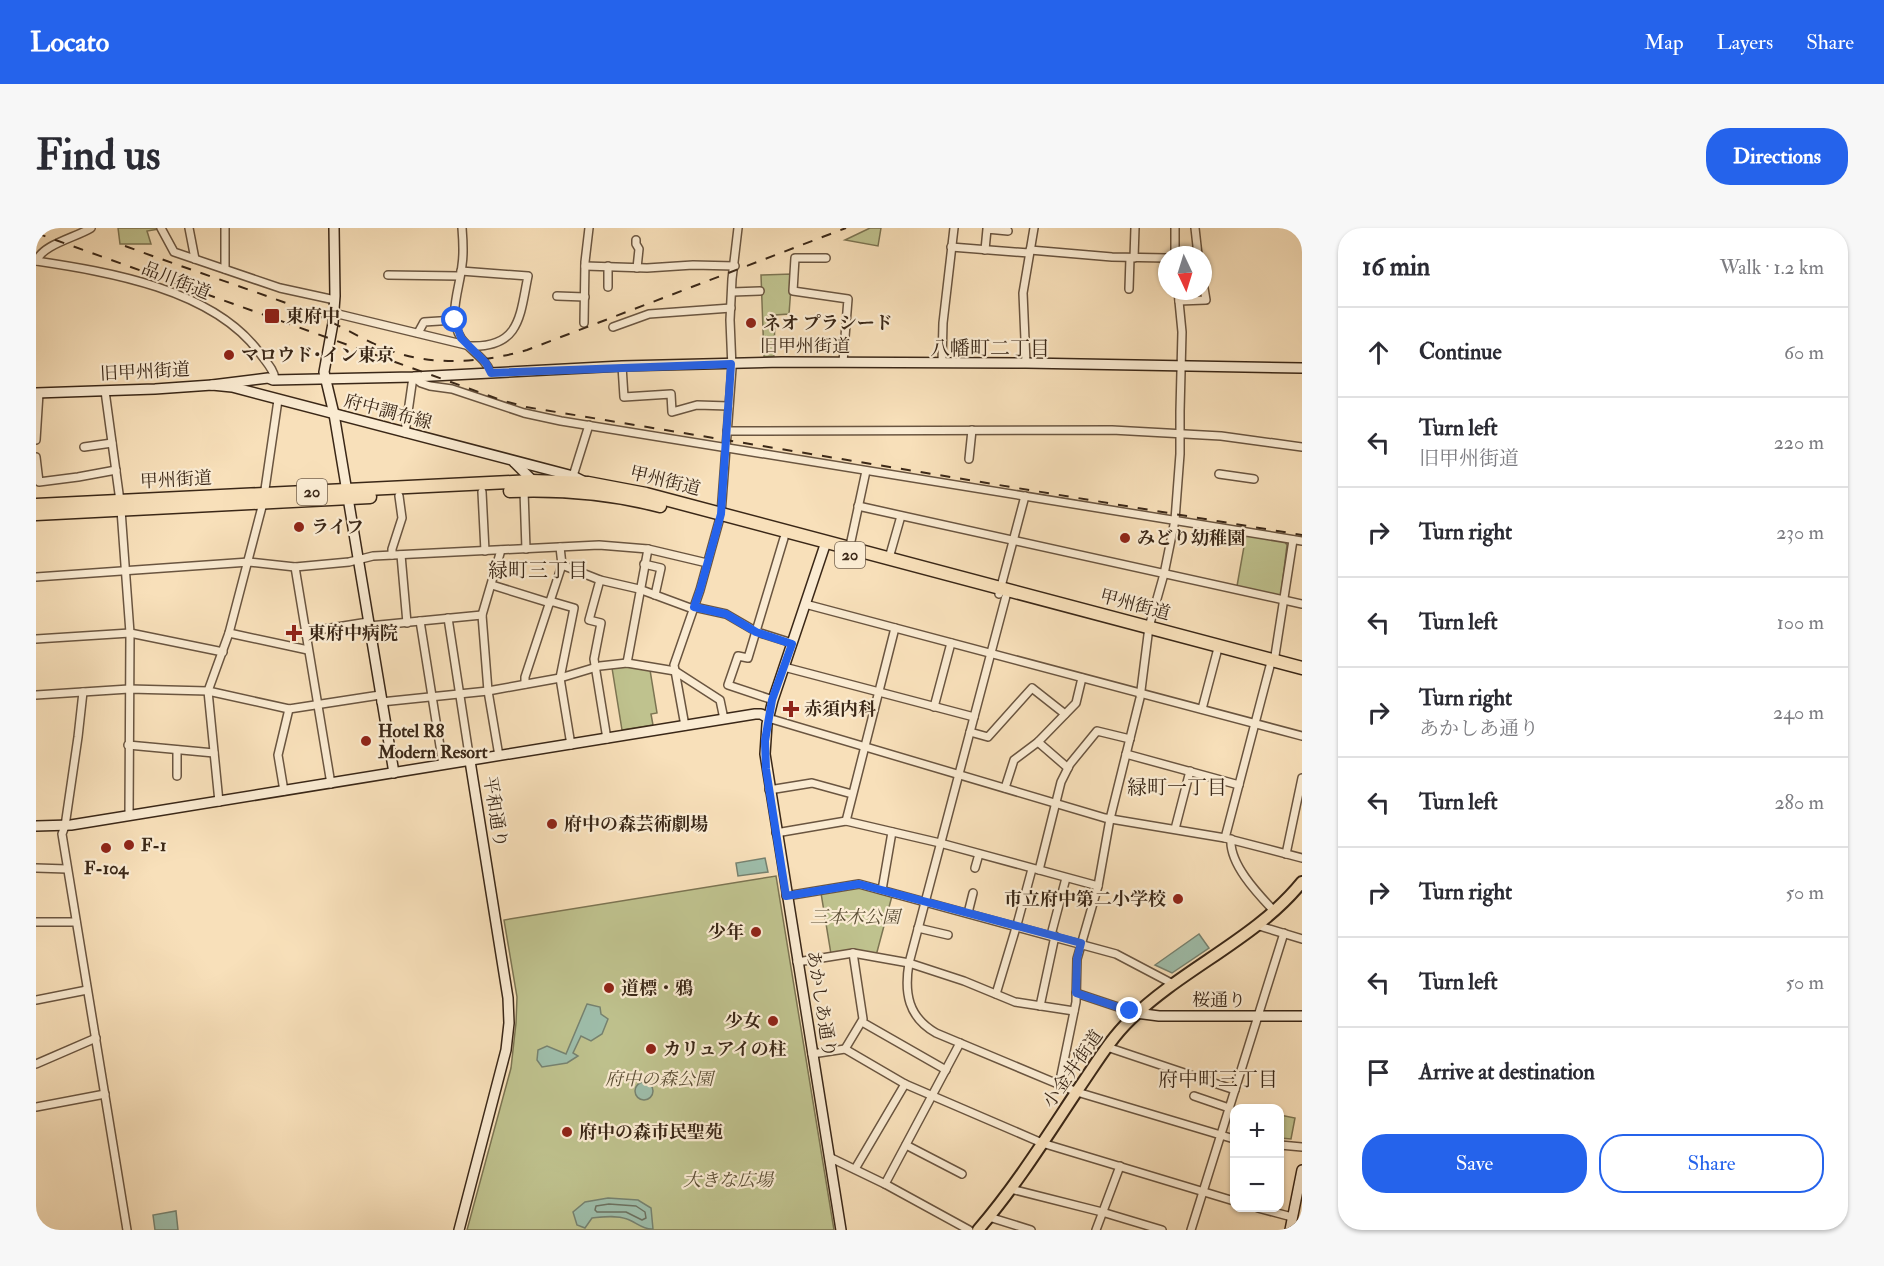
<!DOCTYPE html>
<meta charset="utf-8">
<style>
:root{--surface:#fff;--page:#f7f7f7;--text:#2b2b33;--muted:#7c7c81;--line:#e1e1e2;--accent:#2563eb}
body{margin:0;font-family:"IM FELL Double Pica","Noto Serif JP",serif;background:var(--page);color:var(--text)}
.controls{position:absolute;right:18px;bottom:18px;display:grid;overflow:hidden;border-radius:12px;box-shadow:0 2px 4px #0004}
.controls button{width:54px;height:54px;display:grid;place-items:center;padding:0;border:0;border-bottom:2px solid var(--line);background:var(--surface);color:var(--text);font:30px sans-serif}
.compass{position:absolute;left:1122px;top:18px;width:54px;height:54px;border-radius:50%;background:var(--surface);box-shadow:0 2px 4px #0004;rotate:176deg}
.stop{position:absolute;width:18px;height:18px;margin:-14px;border:4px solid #2563eb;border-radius:50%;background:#fff}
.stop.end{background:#2563eb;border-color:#fff;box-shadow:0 2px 6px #0008}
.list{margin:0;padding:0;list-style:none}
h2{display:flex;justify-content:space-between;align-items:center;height:78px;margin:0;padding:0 24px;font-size:26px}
h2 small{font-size:20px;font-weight:400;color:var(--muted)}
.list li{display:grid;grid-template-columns:39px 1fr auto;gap:18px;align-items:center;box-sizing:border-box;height:90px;padding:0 24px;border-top:2px solid var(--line)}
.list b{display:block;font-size:22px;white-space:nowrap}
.list p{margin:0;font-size:20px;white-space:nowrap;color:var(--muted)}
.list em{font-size:20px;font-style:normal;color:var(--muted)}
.actions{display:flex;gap:12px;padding:18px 24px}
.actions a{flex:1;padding:14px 0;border:2px solid var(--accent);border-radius:24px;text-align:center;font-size:21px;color:var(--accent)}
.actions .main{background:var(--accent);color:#fff}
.icon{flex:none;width:33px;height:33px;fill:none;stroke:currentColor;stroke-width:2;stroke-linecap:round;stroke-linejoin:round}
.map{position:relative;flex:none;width:1266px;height:1002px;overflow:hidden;border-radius:24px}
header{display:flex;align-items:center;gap:36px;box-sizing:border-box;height:84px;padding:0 30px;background:var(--accent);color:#fff}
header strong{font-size:28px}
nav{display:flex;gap:33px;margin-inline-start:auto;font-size:21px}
.intro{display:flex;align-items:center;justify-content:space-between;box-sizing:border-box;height:144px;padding:0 36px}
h1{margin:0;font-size:42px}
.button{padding:15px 27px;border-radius:24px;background:var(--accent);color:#fff;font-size:21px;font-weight:700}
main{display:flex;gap:36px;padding:0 36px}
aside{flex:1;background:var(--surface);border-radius:24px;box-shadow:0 2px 4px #0004}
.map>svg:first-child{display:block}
</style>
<header>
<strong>Locato</strong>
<nav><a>Map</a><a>Layers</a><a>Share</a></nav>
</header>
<div class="intro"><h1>Find us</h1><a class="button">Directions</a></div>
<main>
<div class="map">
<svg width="1266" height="1002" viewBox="0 0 1266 1002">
<rect width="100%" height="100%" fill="#f8e0ba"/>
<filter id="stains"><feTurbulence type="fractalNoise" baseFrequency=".00333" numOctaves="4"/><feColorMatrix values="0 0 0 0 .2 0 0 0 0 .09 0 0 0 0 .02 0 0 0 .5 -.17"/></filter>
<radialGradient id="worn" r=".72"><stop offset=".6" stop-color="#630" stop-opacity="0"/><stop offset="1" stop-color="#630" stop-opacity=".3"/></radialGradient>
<g fill="#bfc28e" stroke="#7c7452" stroke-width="1.5">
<path d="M82 0H122L123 1 111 3 115 16H84Z"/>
<path d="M834 0H845L842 18 809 12Z"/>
<path d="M756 46 753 86 739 87 738 128 728 129 725 47Z"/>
<path d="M1210 307 1249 314 1251 317 1245 366 1242 368 1201 358Z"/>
<path d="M589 438 614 442 621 485 615 486 617 497 586 502 576 440Z"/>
<path d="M740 648 798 1002H431L475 840 480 795 481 769 468 692Z"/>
<path d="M823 659 856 668 841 724 838 726H795L785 665Z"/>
<path d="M1244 887 1259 890 1255 911 1244 910Z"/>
</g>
<g fill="#9ebeab" stroke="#768270" stroke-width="1.5">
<path d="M729 630 732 644 702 648 700 635Z"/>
<path d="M1163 706 1173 720 1136 745 1119 737Z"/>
<path d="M551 776 564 779 565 786 572 791 566 806 555 813 545 808 537 825 542 828 531 835 506 839 501 832 502 822 511 818 530 826Z"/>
<circle cx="608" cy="863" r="9"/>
<path d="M572 970 602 972 615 980 617 1001C607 1002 600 994 591 991 580 987 567 989 556 990L549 1000 541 997 537 984 549 974Z"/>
<path d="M140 983 142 1002H119L117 987Z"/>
</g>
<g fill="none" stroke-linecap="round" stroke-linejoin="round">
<path stroke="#6c7261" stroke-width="1.5" d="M573 976 600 978 609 984 610 990 606 992 590 984H561L559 982 560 978Z"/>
<g stroke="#6a5540" stroke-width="10">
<g id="street">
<path d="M125 0 138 24 244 60 299 72"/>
<path d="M153 0 159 31"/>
<path d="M189 0V41"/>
<path d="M426 0C427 12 428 25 426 37 424 60 411 88 425 110 434 123 448 128 455 145"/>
<path d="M1139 0V27"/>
<path d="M1159 0 1162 27"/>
<path d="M600 12V16L603 21 601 40"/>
<path d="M915 19 993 25"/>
<path d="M949 22 951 1 972 3"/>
<path d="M994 22 1076 29 1131 30"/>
<path d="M1145 27 1162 26"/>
<path d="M790 30H759L757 63 812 71 807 134"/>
<path d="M1098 30 1099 0"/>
<path d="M0 33C73 44 176 61 223 124 229 133 238 141 239 151"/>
<path d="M1 33C5 17 41 9 55 0"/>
<path d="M549 38 611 40 657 37 699 38"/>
<path d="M352 47 423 48"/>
<path d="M572 59V38"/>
<path d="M1093 61 1094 30"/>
<path d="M696 64 724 63"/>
<path d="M521 68 549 69"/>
<path d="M1143 73 1170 72 1167 54"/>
<path d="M298 85 434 118C485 120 484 86 492 48L425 43"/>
<path d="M548 95 549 34 553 0"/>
<path d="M577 99 613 86 695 80"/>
<path d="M382 105 388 94 419 92"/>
<path d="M906 134 907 95 918 0"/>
<path d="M990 135 987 65 998 0"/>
<path d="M586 138 588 169 635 166 636 184 661 177 693 178"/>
<path d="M69 163 84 273"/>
<path d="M691 203 1076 202 1185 208 1266 219"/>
<path d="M369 205 377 149 385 155 394 158 416 161 488 185 525 193 1266 313"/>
<path d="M0 212 3 165"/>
<path d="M48 219 76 215"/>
<path d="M0 229 3 254 42 249 80 242"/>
<path d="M933 231 936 202"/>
<path d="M1183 246 1218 251"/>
<path d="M537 248 553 197"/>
<path d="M488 263 490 321"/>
<path d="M446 264 449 323"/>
<path d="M822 278 1266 376"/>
<path d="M85 282 94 405 93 588"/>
<path d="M356 327V321L366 290 363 268"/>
<path d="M365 327 371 395"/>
<path d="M812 327 830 243"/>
<path d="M853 330 865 288"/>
<path d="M608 336 625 340 619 367"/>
<path d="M526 337 564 352 603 361 657 381"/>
<path d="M259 339 295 556"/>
<path d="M0 349 213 334 259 339 313 334 337 328 563 317 612 321 671 335"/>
<path d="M564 352 553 392 565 395 558 431 571 511"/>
<path d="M456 357 514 375"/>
<path d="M963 366 989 268"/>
<path d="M970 368 873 735C868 765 872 789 900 805L1041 864 1198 911"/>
<path d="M514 373 538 380 524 450 535 517"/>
<path d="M769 376 1266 508"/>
<path d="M658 379 690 386 721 404 756 415"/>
<path d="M412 390 434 533"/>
<path d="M384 393 407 537"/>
<path d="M333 398 446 387"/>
<path d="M270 404 332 394"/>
<path d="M193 405 272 422"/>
<path d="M0 411 94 405 187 424"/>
<path d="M1238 434 1257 312"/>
<path d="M591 435 612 321"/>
<path d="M748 439 938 489"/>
<path d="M489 456V449L526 337 524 319"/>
<path d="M47 464 42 509 29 598 26 606 91 1002"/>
<path d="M0 467 93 461 172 463 253 481 344 467"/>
<path d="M737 472 692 457 702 428 712 430 748 310"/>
<path d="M345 474 452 463 524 450 564 438 591 435 639 443 684 472 688 491"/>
<path d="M898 479 915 415"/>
<path d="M1166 481 1181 424"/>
<path d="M732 490 1069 590 1189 610 1266 630"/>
<path d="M649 498 638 437 664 362 685 286 696 140 694 92 696 51 702 0"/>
<path d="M934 504 952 509 996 460 1029 486"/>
<path d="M1002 514 1032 540"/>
<path d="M92 517 178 525"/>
<path d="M1090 526 1203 557"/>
<path d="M463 528 452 463 446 387 465 322"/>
<path d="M141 548V522"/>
<path d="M969 560 978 532 1002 514 1040 475 1046 450"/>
<path d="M733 562 776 555 816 566"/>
<path d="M248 563 242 527 253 481"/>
<path d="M183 574 172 463 193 405 227 275 242 172"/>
<path d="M810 593 859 400"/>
<path d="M1139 601 1154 543"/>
<path d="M740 605 810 593 904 615 1062 658"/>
<path d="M1189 610 1234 438"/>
<path d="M1195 611C1193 636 1222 666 1238 683"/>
<path d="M1250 626 1266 550"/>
<path d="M0 640 31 641"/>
<path d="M939 640 943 626"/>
<path d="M1003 642 1025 554 1034 536 1061 503 1094 511"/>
<path d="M846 662 856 604"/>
<path d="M750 668 823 656 1080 726 1137 756"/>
<path d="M932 685 937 665"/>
<path d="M0 694H40"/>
<path d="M1220 697 1266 711"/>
<path d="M882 700 912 707"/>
<path d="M1015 707 1030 650"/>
<path d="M761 734 817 725 873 735 928 753 979 774 1038 783"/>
<path d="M1040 765 1100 785"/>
<path d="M960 766 982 693 996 641"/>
<path d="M0 772 51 762"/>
<path d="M1004 778 1019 708"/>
<path d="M826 794 910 842"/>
<path d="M1071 819 1199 862"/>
<path d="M809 821 827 791 817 725"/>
<path d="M776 826 809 821 869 856 1006 915 1198 973"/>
<path d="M0 836 60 810"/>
<path d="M1023 857 1040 774 1041 731 1062 658 1074 591 1104 470 1113 399 1128 346 1139 292 1144 226V183L1146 104 1142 63"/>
<path d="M1158 868 1193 880"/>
<path d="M0 879 69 866"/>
<path d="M870 917 926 946"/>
<path d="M1244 917 1266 919"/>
<path d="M793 929 849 956 933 1002"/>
<path d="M819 941 869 856"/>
<path d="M849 956 924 815"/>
<path d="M975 961 1066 984 1126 1002"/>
<path d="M1222 980 1256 989"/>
<path d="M953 989 995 1002"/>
<path d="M1060 1002 1084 938"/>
<path d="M1155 1002 1248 705"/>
</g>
</g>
<g stroke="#3a2717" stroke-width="12">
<g id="secondary">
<path d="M298 0 299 68 297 95 288 144 298 186 358 545"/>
<path d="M176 157 232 150 237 152 377 149 586 138 746 134 990 135 1266 140"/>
<path d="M0 165 119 161 176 157 196 159 537 248 547 253"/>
<path d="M478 234 500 256"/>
<path d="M790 314 737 472 731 496 729 526 805 1002"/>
<path d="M0 598 35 597 719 486H725L732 490"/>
<path d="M1100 785 1123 788H1266"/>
<path d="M423 1002 470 822 473 795 472 770 434 533"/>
<path d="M1254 1002 1266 942"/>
</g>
</g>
<g stroke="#3a2717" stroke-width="14">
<path id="primary" d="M942 1002C980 958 1011 908 1043 860 1059 837 1074 811 1095 791 1147 740 1220 711 1266 654"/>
</g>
<g stroke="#3a2717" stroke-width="15">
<g id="highway">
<path d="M474 263C525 261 574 265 624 278"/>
<path d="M0 277 496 253 552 255 610 266 1266 440"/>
<path d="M0 286 334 269"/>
</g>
</g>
<use href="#street" stroke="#faebd2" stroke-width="7"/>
<use href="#secondary" stroke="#faebd2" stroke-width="9"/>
<use href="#primary" stroke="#f8e0ba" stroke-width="10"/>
<use href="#highway" stroke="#f8e0ba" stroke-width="12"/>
<g stroke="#3a2717" stroke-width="2" stroke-dasharray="10 10" stroke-linecap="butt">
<path d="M0 5 465 172 490 179 1266 307"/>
<path d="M89 18C149 40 210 60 269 82 297 93 321 109 348 120 391 139 447 135 491 122L810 0"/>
</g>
</g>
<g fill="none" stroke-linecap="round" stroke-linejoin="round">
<path stroke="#2563eb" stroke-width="8" d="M419 92 425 110 450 135 455 145 695 136 685 286 664 362 658 379 690 386 720 404 756 416 736 472 729 513 730 541 750 668 823 656 1045 715 1041 731 1040 765 1094 783"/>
</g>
<g fill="#8f2418" stroke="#faebd2" stroke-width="2">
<rect x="228" y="80" width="16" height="16" rx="3"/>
<circle cx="715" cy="95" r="6"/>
<circle cx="193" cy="127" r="6"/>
<circle cx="263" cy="299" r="6"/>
<circle cx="1089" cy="310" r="6"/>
<path d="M255 396h6v6h6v6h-6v6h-6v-6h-6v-6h6z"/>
<path d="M752 472h6v6h6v6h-6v6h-6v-6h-6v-6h6z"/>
<circle cx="330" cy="513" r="6"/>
<circle cx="516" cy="596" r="6"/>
<circle cx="93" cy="617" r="6"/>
<circle cx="70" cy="620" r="6"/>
<circle cx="1142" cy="671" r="6"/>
<circle cx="720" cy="704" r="6"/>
<circle cx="573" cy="760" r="6"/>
<circle cx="737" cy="793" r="6"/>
<circle cx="615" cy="821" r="6"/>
<circle cx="531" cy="904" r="6"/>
</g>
<g text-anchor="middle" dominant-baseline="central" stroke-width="4.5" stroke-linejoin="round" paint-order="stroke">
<g fill="#faebd2" stroke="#74624f" stroke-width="1.5">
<rect x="261" y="251" width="30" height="26" rx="4.5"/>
<rect x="799" y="314" width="30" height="26" rx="4.5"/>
</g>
<g font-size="16" font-weight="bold" fill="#3a2717">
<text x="276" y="264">20</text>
<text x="814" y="327">20</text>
</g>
<g font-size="18" fill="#3a2717" stroke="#faebd2">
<text transform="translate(140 53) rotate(22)">品川街道</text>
<text x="769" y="118">旧甲州街道</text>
<text transform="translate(109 144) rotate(-3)">旧甲州街道</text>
<text transform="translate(352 184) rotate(15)">府中調布線</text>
<text transform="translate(140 252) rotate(-3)">甲州街道</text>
<text transform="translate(629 253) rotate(14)">甲州街道</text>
<text transform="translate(1099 377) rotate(15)">甲州街道</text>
<text transform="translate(459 584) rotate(81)">平和通り</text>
<text x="1183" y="772">桜通り</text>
<text transform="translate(785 776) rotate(81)">あかしあ通り</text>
<text transform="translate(1037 841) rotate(-55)">小金井街道</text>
</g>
<g font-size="18" font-weight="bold" fill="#3a2717" stroke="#faebd2" text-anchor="start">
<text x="250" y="88">東府中</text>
<text x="727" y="95">ネオ プラシード</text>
<text x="205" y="127">マロウド･イン東京</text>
<text x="275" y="299">ライフ</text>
<text x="1101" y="310">みどり幼稚園</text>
<text x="272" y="405">東府中病院</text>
<text x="768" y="481">赤須内科</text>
<text x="342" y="503">Hotel R8<tspan x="342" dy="21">Modern Resort</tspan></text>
<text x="528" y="596">府中の森芸術劇場</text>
<text x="105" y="617">F-1</text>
<text x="70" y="640" text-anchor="middle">F-104</text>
<text x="1130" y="671" text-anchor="end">市立府中第二小学校</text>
<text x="708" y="704" text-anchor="end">少年</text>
<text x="585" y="760">道標・鴉</text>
<text x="725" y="793" text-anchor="end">少女</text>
<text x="627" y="821">カリュアイの柱</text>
<text x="543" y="904">府中の森市民聖苑</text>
</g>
<g font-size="18" font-style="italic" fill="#5b4e35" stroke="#faebd2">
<text x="819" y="689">三本木公園</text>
<text x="623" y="851">府中の森公園</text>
<text x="692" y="952">大きな広場</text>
</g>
<g font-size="20" fill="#3a2717" stroke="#faebd2">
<text x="954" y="120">八幡町二丁目</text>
<text x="502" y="342">緑町三丁目</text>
<text x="1141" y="559">緑町一丁目</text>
<text x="1182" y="851">府中町三丁目</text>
</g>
</g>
<rect width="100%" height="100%" filter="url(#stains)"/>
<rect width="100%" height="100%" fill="url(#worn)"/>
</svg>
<div class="controls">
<button>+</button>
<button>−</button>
</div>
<svg class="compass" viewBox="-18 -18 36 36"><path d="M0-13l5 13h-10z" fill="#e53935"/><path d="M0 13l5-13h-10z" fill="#7c7c81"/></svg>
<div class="stop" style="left:419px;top:92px"></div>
<div class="stop end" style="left:1094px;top:783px"></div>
</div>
<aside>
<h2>16 min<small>Walk · 1.2 km</small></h2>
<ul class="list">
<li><svg class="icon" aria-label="ahead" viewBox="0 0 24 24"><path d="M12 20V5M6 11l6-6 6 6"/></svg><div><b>Continue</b></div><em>60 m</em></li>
<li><svg class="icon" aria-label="left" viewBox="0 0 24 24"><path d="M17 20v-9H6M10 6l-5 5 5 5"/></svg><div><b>Turn left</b><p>旧甲州街道</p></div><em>220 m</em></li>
<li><svg class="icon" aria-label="right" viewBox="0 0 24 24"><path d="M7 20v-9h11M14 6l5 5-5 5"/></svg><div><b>Turn right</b></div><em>230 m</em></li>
<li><svg class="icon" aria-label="left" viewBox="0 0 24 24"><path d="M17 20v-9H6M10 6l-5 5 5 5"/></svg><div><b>Turn left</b></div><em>100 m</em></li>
<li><svg class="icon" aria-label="right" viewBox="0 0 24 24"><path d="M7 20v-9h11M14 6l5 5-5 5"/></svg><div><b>Turn right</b><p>あかしあ通り</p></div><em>240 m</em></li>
<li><svg class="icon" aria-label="left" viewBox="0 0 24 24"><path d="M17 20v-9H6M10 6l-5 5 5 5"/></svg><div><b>Turn left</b></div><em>280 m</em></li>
<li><svg class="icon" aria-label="right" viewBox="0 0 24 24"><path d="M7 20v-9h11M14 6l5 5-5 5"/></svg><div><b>Turn right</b></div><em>50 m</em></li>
<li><svg class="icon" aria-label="left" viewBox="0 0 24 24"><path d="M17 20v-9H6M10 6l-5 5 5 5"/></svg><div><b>Turn left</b></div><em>50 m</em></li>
<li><svg class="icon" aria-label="arrive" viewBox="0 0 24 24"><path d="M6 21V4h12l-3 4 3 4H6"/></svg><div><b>Arrive at destination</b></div></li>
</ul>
<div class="actions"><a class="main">Save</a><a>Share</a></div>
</aside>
</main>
